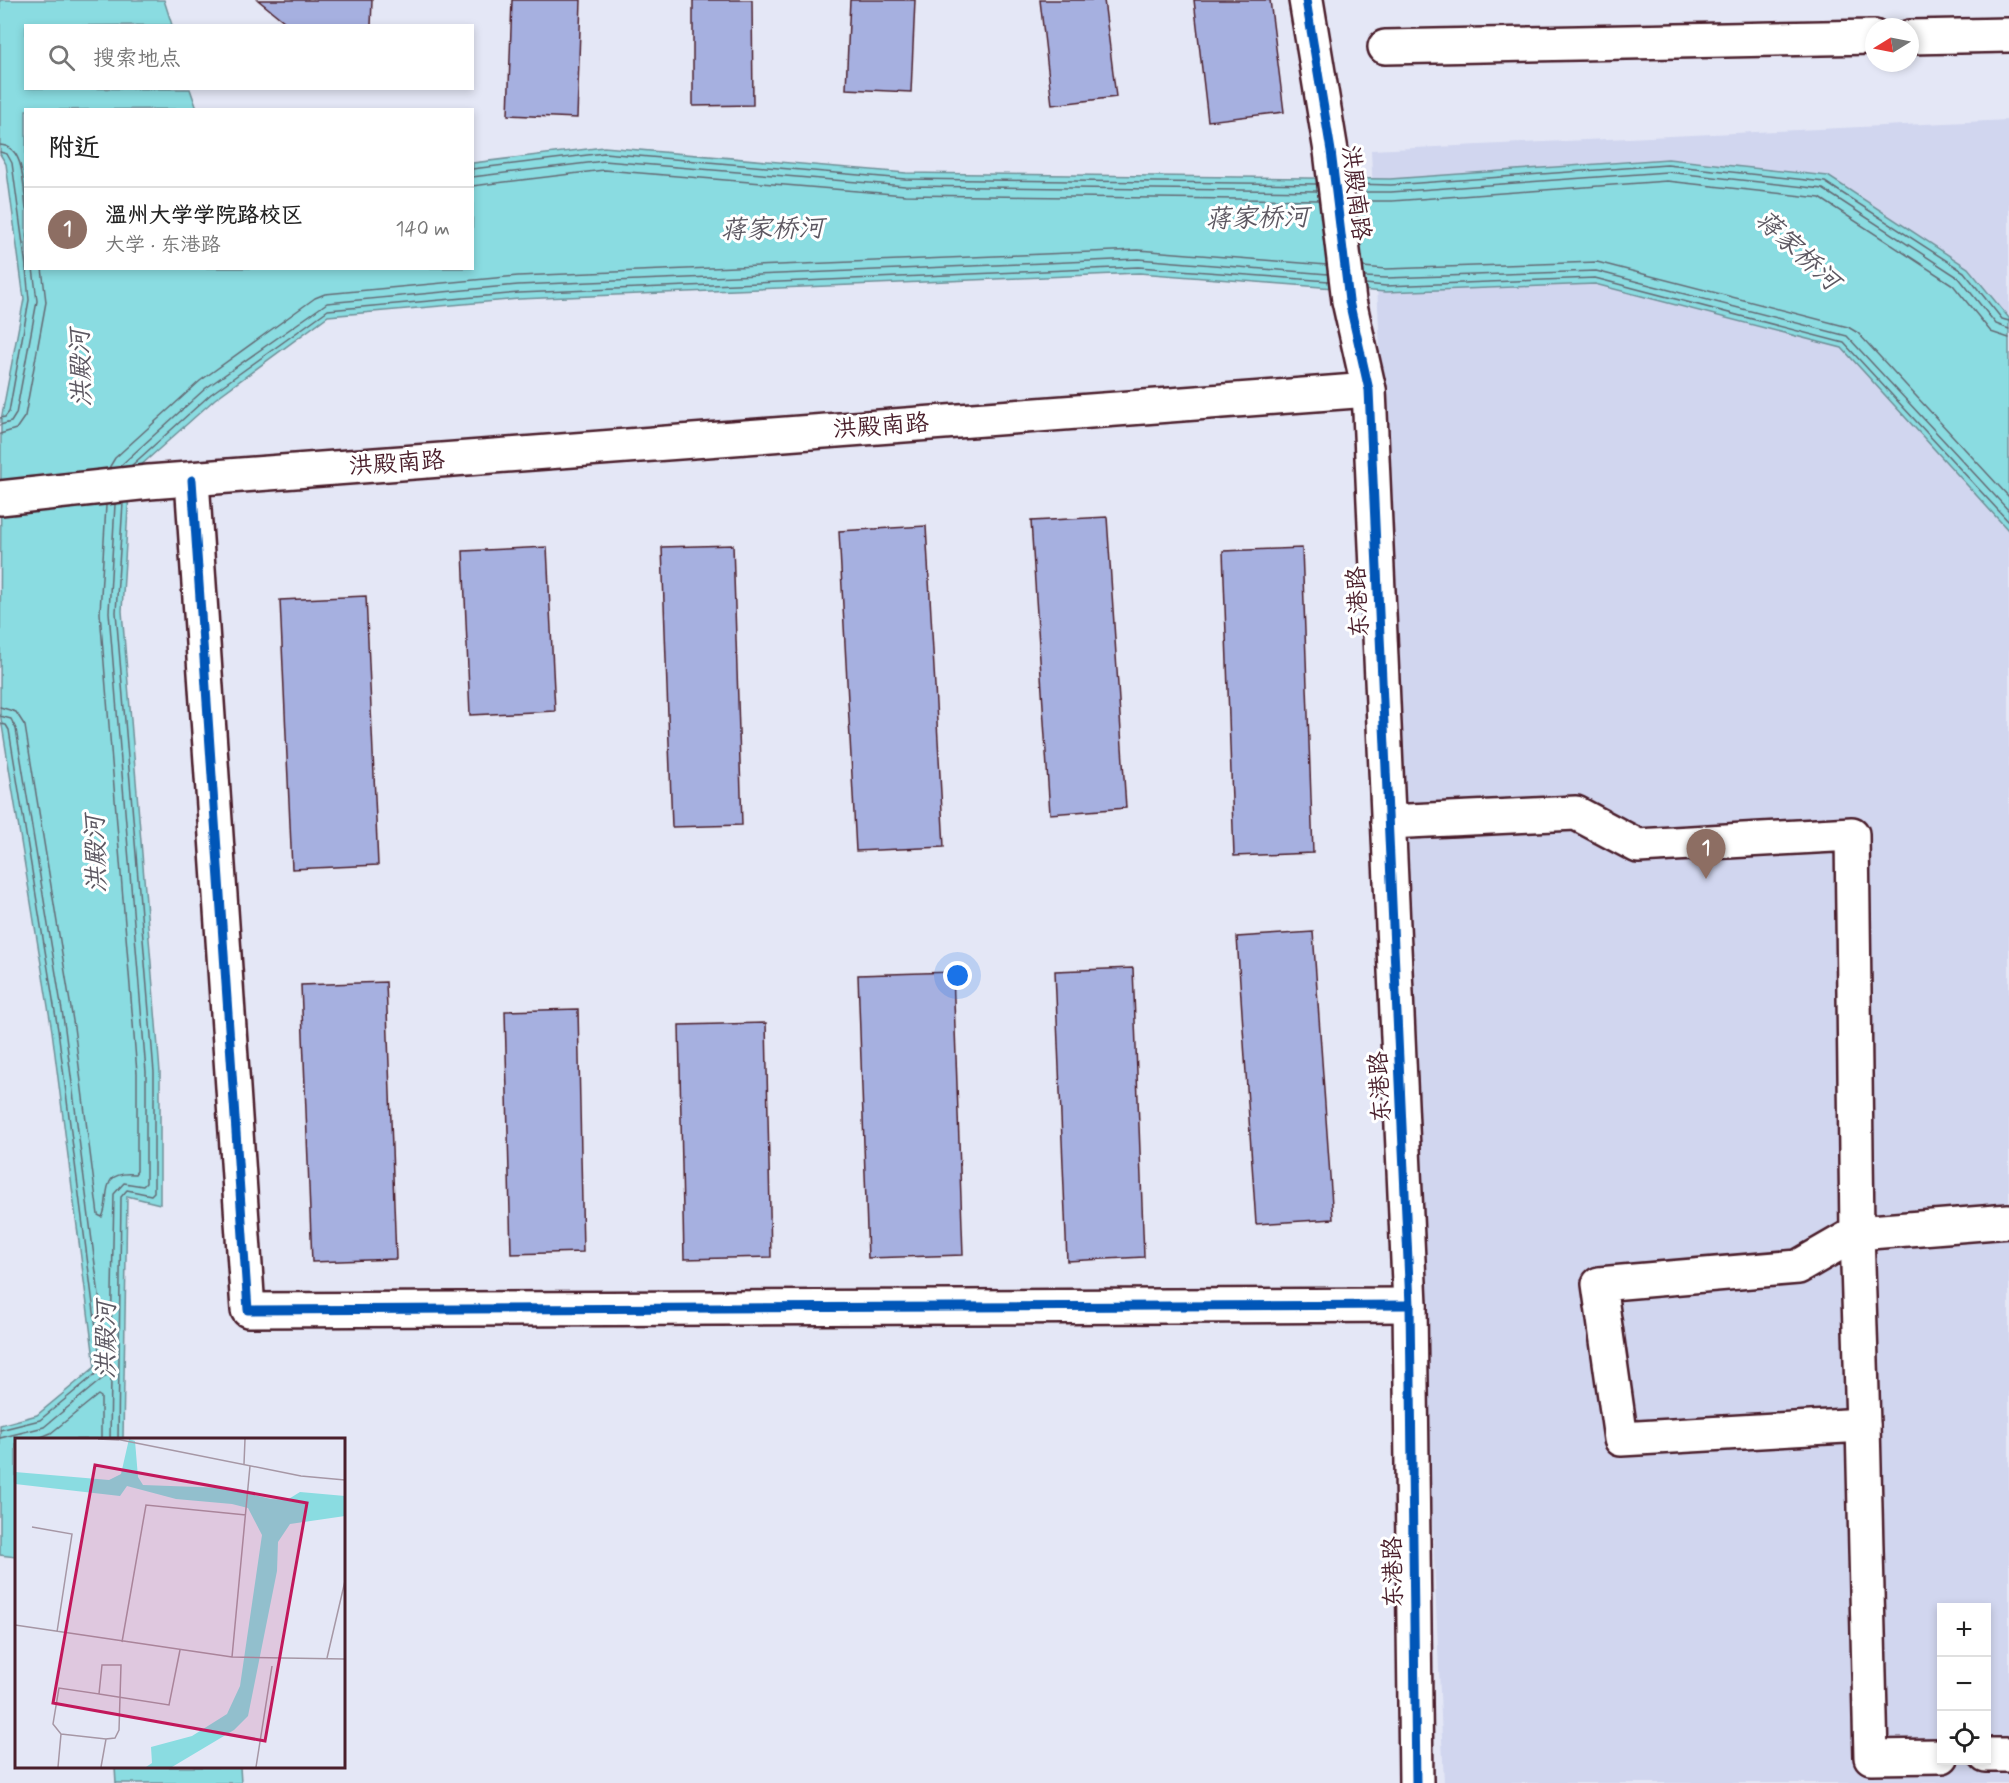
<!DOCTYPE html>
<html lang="zh">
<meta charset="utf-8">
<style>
:root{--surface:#fff;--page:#f2f2f2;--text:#222;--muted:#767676;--line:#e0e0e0;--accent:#1f6fb2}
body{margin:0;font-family:Mynerve,"LXGW WenKai TC",sans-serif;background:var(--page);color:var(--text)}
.controls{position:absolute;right:18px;bottom:18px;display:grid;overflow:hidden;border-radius:0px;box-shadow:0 3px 9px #0003}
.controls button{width:54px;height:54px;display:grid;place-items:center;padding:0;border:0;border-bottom:2px solid var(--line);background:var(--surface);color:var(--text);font:30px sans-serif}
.compass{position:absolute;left:1865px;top:18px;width:54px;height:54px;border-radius:50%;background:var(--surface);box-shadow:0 3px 9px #0003;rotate:260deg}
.you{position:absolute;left:958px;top:976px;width:21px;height:21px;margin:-15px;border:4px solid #fff;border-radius:50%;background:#1a73e8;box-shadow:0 0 0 9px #1a73e833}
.badge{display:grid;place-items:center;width:39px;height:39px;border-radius:50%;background:var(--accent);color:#fff;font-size:20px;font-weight:700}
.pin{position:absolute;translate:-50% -50px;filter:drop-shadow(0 2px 3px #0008)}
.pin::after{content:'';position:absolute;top:32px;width:21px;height:18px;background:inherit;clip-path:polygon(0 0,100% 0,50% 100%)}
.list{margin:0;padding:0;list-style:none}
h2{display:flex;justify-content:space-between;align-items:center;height:78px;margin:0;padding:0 24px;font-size:26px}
h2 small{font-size:20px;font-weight:400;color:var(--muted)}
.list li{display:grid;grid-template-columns:39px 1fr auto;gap:18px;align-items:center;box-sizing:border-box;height:84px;padding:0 24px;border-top:2px solid var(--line)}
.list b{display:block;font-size:22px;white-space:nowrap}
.list p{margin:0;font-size:20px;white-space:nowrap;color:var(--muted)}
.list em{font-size:20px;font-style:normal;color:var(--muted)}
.icon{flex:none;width:33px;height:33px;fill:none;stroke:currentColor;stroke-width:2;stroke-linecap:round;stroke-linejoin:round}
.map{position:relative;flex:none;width:2009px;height:1783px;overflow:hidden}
.search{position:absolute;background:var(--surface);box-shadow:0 3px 9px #0003;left:24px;top:24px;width:450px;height:66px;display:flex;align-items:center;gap:15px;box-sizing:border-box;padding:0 21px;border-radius:0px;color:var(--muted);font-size:22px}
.panel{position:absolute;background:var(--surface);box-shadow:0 3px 9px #0003;left:24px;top:108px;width:450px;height:162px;border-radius:0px}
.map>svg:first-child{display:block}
</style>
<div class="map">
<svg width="2009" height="1783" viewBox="0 0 2009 1783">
<rect width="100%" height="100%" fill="#e4e7f6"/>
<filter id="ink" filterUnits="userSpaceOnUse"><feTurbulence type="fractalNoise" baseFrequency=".0167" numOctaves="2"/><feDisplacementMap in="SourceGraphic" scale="12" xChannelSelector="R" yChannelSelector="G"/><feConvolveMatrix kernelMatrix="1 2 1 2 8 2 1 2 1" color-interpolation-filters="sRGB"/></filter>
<g filter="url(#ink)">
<path fill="#d1d6ef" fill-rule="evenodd" d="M2009 120V1783H1444L1371 150ZM1942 1608H1986V1760H1942Z"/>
<g fill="#8adce1" stroke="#709098" stroke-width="1.5">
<path d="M0 0H164L172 25 26 26V88L190 89 197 109 26 110V268H472L473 163 604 147 906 173 1390 179 1668 159 1828 176 1968 268 2009 318V531L1842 348 1595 284 1386 292 1139 273 519 299 328 316 215 399 130 475 122 611 160 1072V1204L127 1196 123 1439 16 1440V1557L0 1555V1425L37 1415 95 1367 52 1031 0 713 1 420 24 299 6 164 0 154Z"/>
<path d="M115 1767H240L241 1783H116Z"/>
</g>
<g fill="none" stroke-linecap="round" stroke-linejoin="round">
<g stroke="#646b74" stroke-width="1.5">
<path d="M0 145C26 146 23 190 26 209"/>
<path d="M0 152 7 154 12 163 26 267"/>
<path d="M472 169 604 153 905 179 1317 184"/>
<path d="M472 177 604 161 905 186 1318 191"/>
<path d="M1353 184 1391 185 1667 165 1825 182 1964 272 2002 319 2009 321"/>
<path d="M472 186 604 170 905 195 1319 200"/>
<path d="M1354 192H1391L1667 172 1823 189 1959 278 1996 324 2009 329"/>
<path d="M1355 201H1392L1667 181 1820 198 1953 285 1991 332 2009 338"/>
<path d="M1363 267 1386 269 1597 262 1848 327 1858 333 2009 497"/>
<path d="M1364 277 1386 278 1596 271 1847 336 2009 511"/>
<path d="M1365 284 1386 286 1595 278 1844 343 2009 522"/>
<path d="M0 418 5 417 9 412 29 300 26 268"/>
<path d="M0 425 11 422 16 414 37 301 33 268"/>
<path d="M0 434 16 429 25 416 46 302 42 268"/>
<path d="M131 466 211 394 328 310 519 293 1138 267 1329 281"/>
<path d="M119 467 206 388 327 303 518 285 1138 259 1328 274"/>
<path d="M109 468 115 458 200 381 315 298 325 294 518 276 1138 250 1327 265"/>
<path d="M0 707 16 712 25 726 74 1027 98 1215 102 1217C112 1200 96 1170 135 1174L137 1171V1073L100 613 106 505"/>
<path d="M0 716 11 719 16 729 65 1029 105 1343 109 1345 111 1342 114 1194 124 1183 143 1186 146 1183V1072L109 612 115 504"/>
<path d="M0 724 6 725 9 730 58 1030 101 1367 98 1372 40 1420 0 1430"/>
<path d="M0 1438 44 1427 108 1374 111 1377 110 1440"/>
<path d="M34 1440 51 1433 98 1395 101 1397V1440"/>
<path d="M118 1440 121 1197 127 1190 151 1195 154 1192V1072L116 612 123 503"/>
</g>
</g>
<g fill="#a6b0e0" stroke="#4a1f2b" stroke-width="1.5">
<path d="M258 0H372L371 26H290Z"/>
<path d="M512 0H581L577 118 508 115Z"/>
<path d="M693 0H752L753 105 693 106Z"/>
<path d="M850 0H915L911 92 846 89Z"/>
<path d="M1040 0H1104L1116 97 1052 105Z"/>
<path d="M1194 0H1270L1284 112 1208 121Z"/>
<path d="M1107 517 1126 808 1050 814 1031 521Z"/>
<path d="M926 526 944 847 856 851 839 531Z"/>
<path d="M733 545 742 825 672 827 662 547Z"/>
<path d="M547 547 555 711 470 715 463 551Z"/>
<path d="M1302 548 1313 853 1234 856 1223 551Z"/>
<path d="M366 596 378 865 292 869 280 600Z"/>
<path d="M1313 932 1333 1219 1256 1224 1237 937Z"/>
<path d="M1133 968 1144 1257 1067 1261 1055 971Z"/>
<path d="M953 972 963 1255 868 1258 858 975Z"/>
<path d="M386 982 396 1259 312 1262 301 985Z"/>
<path d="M578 1009 583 1252 511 1254 505 1011Z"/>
<path d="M766 1023 771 1257 684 1259 679 1025Z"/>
</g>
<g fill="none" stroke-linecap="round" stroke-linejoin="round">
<g stroke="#4a1f2b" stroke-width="38">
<g id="minor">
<path d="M1306 0 1331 151 1349 301 1369 390 1410 1305 1416 1783"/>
<path d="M1910 37 2009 35"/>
<path d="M1385 47 1874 37"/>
<path d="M192 480 248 1310 1410 1305"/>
<path d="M0 498 149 482 1369 390"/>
<path d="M1388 822 1576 813 1638 846 1852 834 1857 1233 1863 1425"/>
<path d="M1986 1755H2009"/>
<path d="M1942 1756 1871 1757 1863 1425 1621 1439 1599 1284 1798 1267 1857 1233 2009 1221"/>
</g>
</g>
<use href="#minor" stroke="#fff" stroke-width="33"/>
<g stroke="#fff" stroke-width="13">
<g id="cycleway">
<path d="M1306 0 1331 151 1349 301 1369 390 1410 1305 1416 1783"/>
<path d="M192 480 248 1310 1410 1305"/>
</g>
</g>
<use href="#cycleway" stroke="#0057b8" stroke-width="9"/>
</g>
</g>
<g text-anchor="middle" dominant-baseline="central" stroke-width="6" stroke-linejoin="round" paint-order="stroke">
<g font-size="24" fill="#4a1f2b" stroke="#fff">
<text transform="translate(1355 193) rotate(83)">洪殿南路</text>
<text transform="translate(881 427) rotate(-4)">洪殿南路</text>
<text transform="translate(397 464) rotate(-4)">洪殿南路</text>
<text transform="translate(1359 602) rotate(-93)">东港路</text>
<text transform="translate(1381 1087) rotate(-93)">东港路</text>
<text transform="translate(1394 1572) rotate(-91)">东港路</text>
</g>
<g font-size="26" font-style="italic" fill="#5d5862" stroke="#fff">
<text transform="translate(1257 219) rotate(-1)">蒋家桥河</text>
<text transform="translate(772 230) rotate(-1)">蒋家桥河</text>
<text transform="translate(1797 251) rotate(43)">蒋家桥河</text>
<text transform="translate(82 368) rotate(-92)">洪殿河</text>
<text transform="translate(97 854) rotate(-92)">洪殿河</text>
<text transform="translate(107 1340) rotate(-90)">洪殿河</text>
</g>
</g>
<g transform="translate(15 1438)">
<rect width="330" height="330" fill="#e4e7f6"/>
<path d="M114 1 120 3 123 39 128 47 210 50 256 61 272 62 285 54 330 58V78L275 86 263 104 262 133 233 278 219 292 157 329H131L137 325 136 309 177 298 212 276 225 248 247 97 233 70 217 66 161 61 112 48 105 58 0 46V34L94 42 106 36Z" fill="#8adce1"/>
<path fill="none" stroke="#a697a5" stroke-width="1.5" d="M83 1 104 2M101 1 286 38 330 42M229 26 230 1M17 89 57 96 42 194M0 187 217 219 330 221M107 204 131 67 231 77M217 219 235 28M312 220 330 143M84 256 154 267 165 212M46 296 91 301M43 329 46 296 38 286 44 250 84 256 87 227H106L104 292 100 300 91 301 86 329M241 329 257 228"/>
<path fill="#c2185b" fill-opacity="0.15" stroke="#c2185b" stroke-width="3" d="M80 27 292 65 250 303 38 265Z"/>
<rect width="330" height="330" fill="none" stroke="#4a1f2b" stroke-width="3"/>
</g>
</svg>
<div class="controls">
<button>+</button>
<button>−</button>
<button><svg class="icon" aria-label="locate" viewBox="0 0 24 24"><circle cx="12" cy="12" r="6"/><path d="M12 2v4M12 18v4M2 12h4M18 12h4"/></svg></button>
</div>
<svg class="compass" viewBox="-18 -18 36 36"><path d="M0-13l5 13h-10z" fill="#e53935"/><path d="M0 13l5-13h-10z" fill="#767676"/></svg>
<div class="you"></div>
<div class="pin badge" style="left:1706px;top:879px;background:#8d6e63">1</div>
<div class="search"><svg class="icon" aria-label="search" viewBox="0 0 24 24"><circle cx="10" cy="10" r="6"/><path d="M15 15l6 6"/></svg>搜索地点</div>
<section class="panel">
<h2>附近<small></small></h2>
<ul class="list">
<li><span class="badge" style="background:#8d6e63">1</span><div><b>温州大学学院路校区</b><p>大学 · 东港路</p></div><em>140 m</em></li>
</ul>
</section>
</div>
